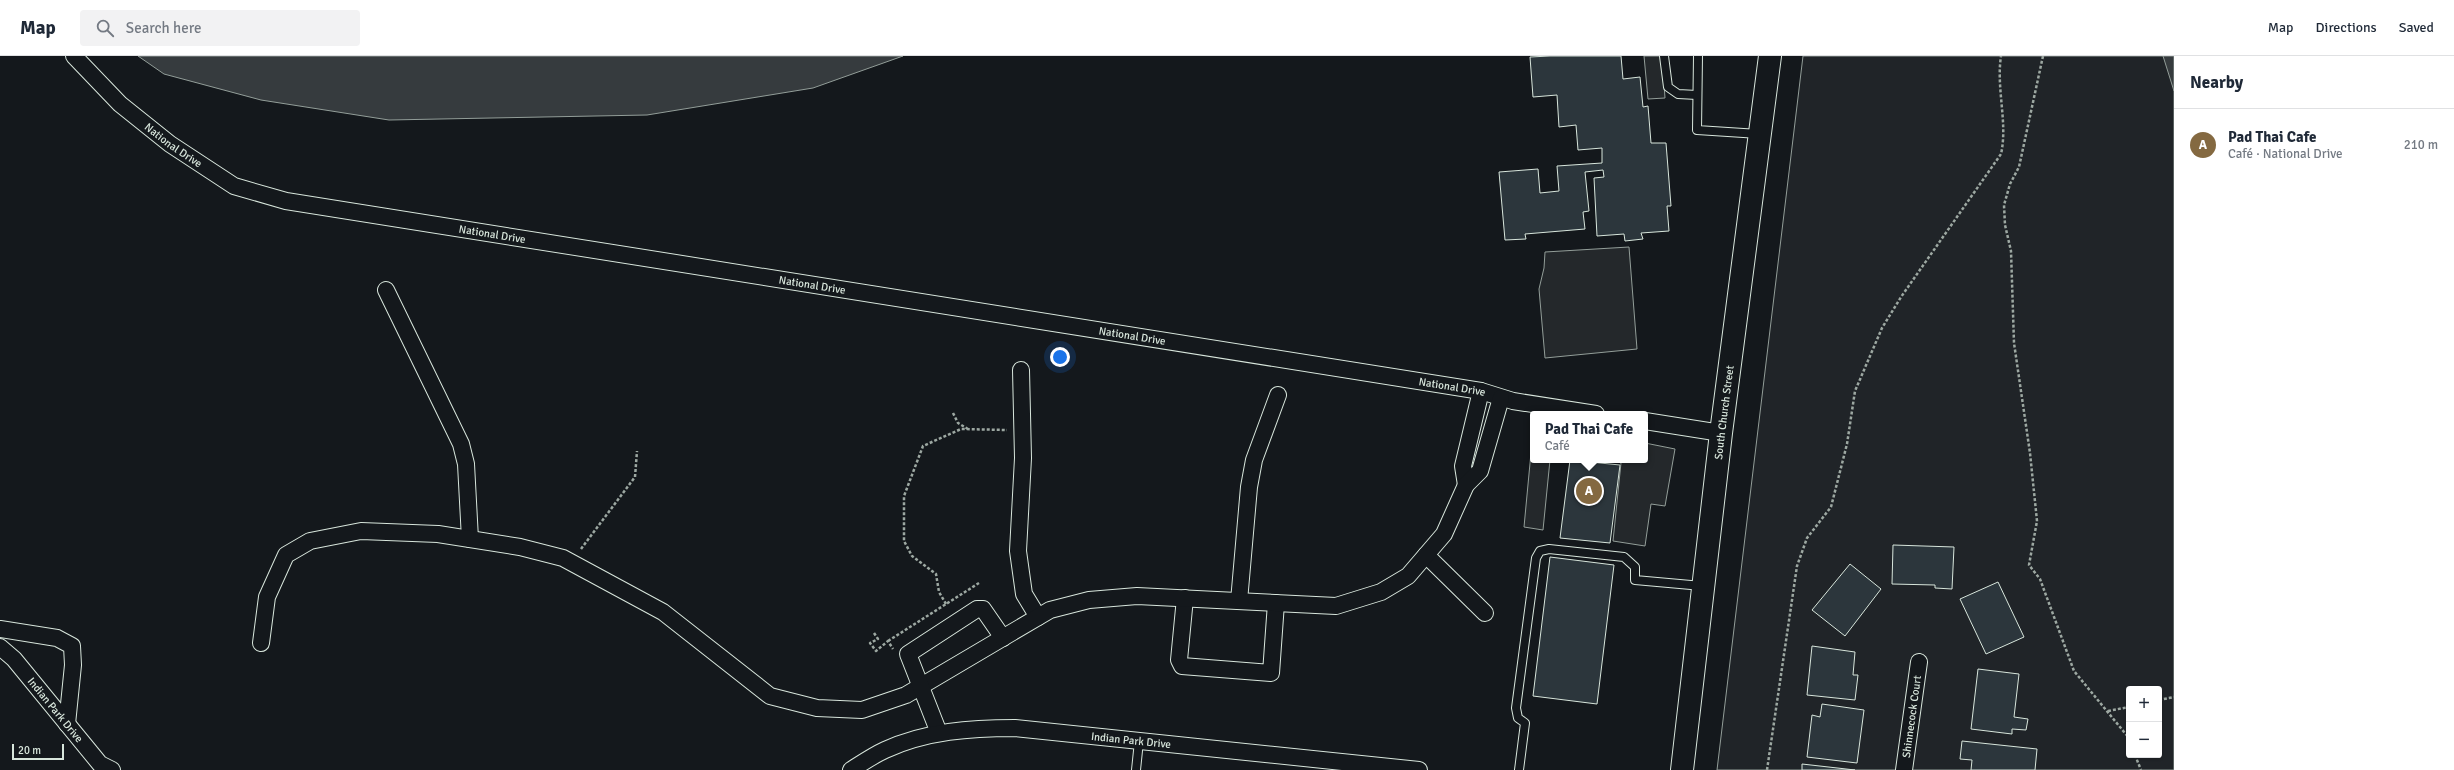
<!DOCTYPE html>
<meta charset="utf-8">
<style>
:root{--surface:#fff;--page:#f2f2f3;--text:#1f2937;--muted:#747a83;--line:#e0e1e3;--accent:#846941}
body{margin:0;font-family:Signika,sans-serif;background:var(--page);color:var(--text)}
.controls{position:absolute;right:12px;bottom:12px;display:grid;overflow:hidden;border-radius:4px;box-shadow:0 1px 3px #0004}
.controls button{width:36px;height:36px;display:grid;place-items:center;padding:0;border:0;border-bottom:1px solid var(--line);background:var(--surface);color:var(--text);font:20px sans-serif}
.scale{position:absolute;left:12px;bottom:10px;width:52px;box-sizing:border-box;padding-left:4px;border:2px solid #d8e6dc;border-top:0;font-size:11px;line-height:14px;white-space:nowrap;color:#d8e6dc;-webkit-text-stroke:3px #14181c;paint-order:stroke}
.you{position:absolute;left:1060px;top:301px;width:14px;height:14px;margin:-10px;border:3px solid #fff;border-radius:50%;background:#1a73e8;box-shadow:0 0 0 6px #1a73e833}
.badge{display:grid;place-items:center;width:26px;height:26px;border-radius:50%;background:var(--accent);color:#fff;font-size:13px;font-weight:700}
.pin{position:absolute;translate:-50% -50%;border:2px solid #fff;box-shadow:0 1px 4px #0006}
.popup{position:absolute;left:1530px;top:355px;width:118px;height:52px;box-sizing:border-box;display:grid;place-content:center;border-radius:4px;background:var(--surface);filter:drop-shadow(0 1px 3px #0005);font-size:13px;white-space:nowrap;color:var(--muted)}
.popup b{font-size:15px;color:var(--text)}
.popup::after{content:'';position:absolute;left:50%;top:100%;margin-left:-8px;border:8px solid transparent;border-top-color:var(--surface)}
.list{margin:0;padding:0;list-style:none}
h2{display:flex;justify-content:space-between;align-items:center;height:52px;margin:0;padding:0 16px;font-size:17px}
h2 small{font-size:13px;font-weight:400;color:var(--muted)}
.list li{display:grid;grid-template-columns:26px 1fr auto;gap:12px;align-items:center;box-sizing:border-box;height:72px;padding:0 16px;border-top:1px solid var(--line)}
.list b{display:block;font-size:15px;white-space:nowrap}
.list p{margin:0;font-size:13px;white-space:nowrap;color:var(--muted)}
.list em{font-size:13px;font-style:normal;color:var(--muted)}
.icon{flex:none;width:22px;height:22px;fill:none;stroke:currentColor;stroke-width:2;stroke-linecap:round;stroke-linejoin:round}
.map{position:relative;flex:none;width:2174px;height:714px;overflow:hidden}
header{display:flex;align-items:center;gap:24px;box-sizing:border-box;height:56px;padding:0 20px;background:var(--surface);border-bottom:1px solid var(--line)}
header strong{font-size:19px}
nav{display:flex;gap:22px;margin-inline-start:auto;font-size:14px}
.search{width:280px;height:36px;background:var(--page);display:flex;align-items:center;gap:10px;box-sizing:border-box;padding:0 14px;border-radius:4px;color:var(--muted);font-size:15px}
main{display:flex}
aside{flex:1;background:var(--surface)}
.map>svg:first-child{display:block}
</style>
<header>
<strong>Map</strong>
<div class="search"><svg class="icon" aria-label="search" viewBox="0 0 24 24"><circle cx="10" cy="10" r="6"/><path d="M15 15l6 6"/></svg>Search here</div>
<nav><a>Map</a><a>Directions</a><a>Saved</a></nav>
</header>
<main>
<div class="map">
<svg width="2174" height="714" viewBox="0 0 2174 714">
<rect width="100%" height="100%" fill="#14181c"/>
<path fill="#202428" stroke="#939e99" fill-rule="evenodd" d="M1803 0H2174V714H1717ZM2129 633H2159V699H2129Z"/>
<g fill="#24282b" stroke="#939e99">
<path d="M1644 0H1662L1665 42 1648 43Z"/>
<path d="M1629 191 1637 293 1545 302 1539 233 1544 212 1545 196Z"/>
<path d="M1532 386 1533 404H1550L1543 474 1524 471Z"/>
<path d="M1645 387 1675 393 1665 450 1651 448 1645 490 1613 485 1621 407 1615 404H1645Z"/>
</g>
<g fill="#363b3e" stroke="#939e99">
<path d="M138 0H903L813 32 647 59 389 64 261 44 164 18Z"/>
<path d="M2163 0H2174V35Z"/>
</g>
<g fill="#2c363c" stroke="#d8e6dc">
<path d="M1550 0H1621L1623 23 1640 21 1643 51 1648 50 1651 87H1666L1671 150H1667L1669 175 1641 177 1643 183 1625 185 1624 178 1597 180 1594 122 1604 121 1603 114 1585 116 1589 155 1583 156 1585 173 1525 178 1526 183 1505 184 1499 116 1538 113 1540 137 1559 135 1557 110 1602 107V92L1578 94 1576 69 1559 71 1557 39 1533 41 1530 1Z"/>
<path d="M1570 404 1620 409 1610 487 1560 482Z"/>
<path d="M1893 489 1954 491 1952 533 1935 532V529L1892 528Z"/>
<path d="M1550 501 1614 509 1597 648 1533 640Z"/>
<path d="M1850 508 1881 533 1845 580 1812 554Z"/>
<path d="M1998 526 2024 581 1986 598 1960 543Z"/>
<path d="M1812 590 1855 596 1853 619H1858L1855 644 1807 639Z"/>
<path d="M1978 613 2019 618 2014 661 2028 663 2026 674 2012 673V678L1971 673Z"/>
<path d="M1822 648 1864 654 1857 707 1807 701 1812 659 1820 661Z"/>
<path d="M1962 685 2037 693 2035 714H1971L1972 704 1960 703Z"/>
<path d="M1802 708 1855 714H1802Z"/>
</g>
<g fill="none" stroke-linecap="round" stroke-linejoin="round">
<g stroke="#d8e6dc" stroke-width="10">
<g id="lane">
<path d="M1664 0 1668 31 1678 38 1697 39"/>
<path d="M1698 0 1697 74 1759 78"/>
<path d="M1136 714 1139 685"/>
<path d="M1519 714 1525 667 1518 662 1516 652 1536 502 1540 495 1549 493 1624 501 1635 511V524L1702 530"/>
</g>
</g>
<g stroke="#d8e6dc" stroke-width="18">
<g id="street">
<path id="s1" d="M74 0 120 48 170 88 234 130 286 145 1481 335 1513 345 1596 358"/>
<path d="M386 234 461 388 466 408 470 483"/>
<path d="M1021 314 1023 402 1018 495 1024 538 1038 561"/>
<path d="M1645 365 1721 377"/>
<path d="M1466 429 1463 410 1481 335"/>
<path d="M1426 499 1485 557"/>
<path d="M1185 542 1179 604 1182 610 1271 617 1276 547"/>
<path d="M1239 545 1249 431 1254 404 1278 339"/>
<path d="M0 573 57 582 72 590 73 609 67 668"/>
<path d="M261 587 267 541 286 499 310 485 361 475 438 478 520 491 563 502 663 556 770 640 817 652 862 654 906 639 1050 554 1089 544 1137 540 1336 550 1381 536 1408 520 1444 478 1466 429 1480 415 1501 342"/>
<path id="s2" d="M0 591 14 603 100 708 112 714"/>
<path d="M939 677 908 598 977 553H983L1003 582"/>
<path id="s3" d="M851 714C862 707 874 699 885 694 926 675 971 672 1015 672L1419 714"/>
<path id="s4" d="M1904 714 1919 606"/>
</g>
</g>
<g stroke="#d8e6dc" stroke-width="24">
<g id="highway">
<path id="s5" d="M1682 714 1721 377 1770 0"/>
</g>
</g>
<g stroke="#9da8a2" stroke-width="2.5" stroke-dasharray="3 2" stroke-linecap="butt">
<path d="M2043 0 2019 111 2010 128 2004 149 2005 169 2011 195 2014 287 2030 397 2037 465 2029 509 2040 523 2074 615 2129 682"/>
<path d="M953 357 958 367 968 373"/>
<path d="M581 493 635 421 637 395"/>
<path d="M946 548 939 536 936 518 912 500 904 485V440L923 390 961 373 1007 374"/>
<path d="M874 577 878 583 870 587 876 595 888 585 893 593"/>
<path d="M888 585 979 527"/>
<path d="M2159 644 2174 641"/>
<path d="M2108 655 2129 651"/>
<path d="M2135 699 2141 714"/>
<path d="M1767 714 1797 510 1807 482 1831 451 1847 388 1855 335 1882 272 1901 241 2001 98C2008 67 1996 33 2001 0"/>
</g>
<use href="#lane" stroke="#14181c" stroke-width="8"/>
<use href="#street" stroke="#14181c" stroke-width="16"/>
<use href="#highway" stroke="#14181c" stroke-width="22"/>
</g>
<g text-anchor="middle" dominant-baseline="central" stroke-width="3" stroke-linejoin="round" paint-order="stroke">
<g font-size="11" fill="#d8e6dc" stroke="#14181c">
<text stroke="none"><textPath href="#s1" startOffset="134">National Drive</textPath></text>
<text stroke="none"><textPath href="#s1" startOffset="470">National Drive</textPath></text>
<text stroke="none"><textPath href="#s1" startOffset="794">National Drive</textPath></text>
<text stroke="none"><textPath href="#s1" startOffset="1118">National Drive</textPath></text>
<text stroke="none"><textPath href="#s1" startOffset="1442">National Drive</textPath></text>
<text stroke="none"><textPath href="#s5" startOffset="360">South Church Street</textPath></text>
<text stroke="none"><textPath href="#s2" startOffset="84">Indian Park Drive</textPath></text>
<text stroke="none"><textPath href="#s4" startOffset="54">Shinnecock Court</textPath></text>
<text stroke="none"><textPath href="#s3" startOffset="289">Indian Park Drive</textPath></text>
</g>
</g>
</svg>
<div class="controls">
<button>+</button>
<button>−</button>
</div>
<div class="scale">20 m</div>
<div class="you"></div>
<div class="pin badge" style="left:1589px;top:435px">A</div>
<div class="popup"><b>Pad Thai Cafe</b>Café</div>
</div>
<aside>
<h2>Nearby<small></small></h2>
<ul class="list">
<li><span class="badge">A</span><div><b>Pad Thai Cafe</b><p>Café · National Drive</p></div><em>210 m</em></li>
</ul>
</aside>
</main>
